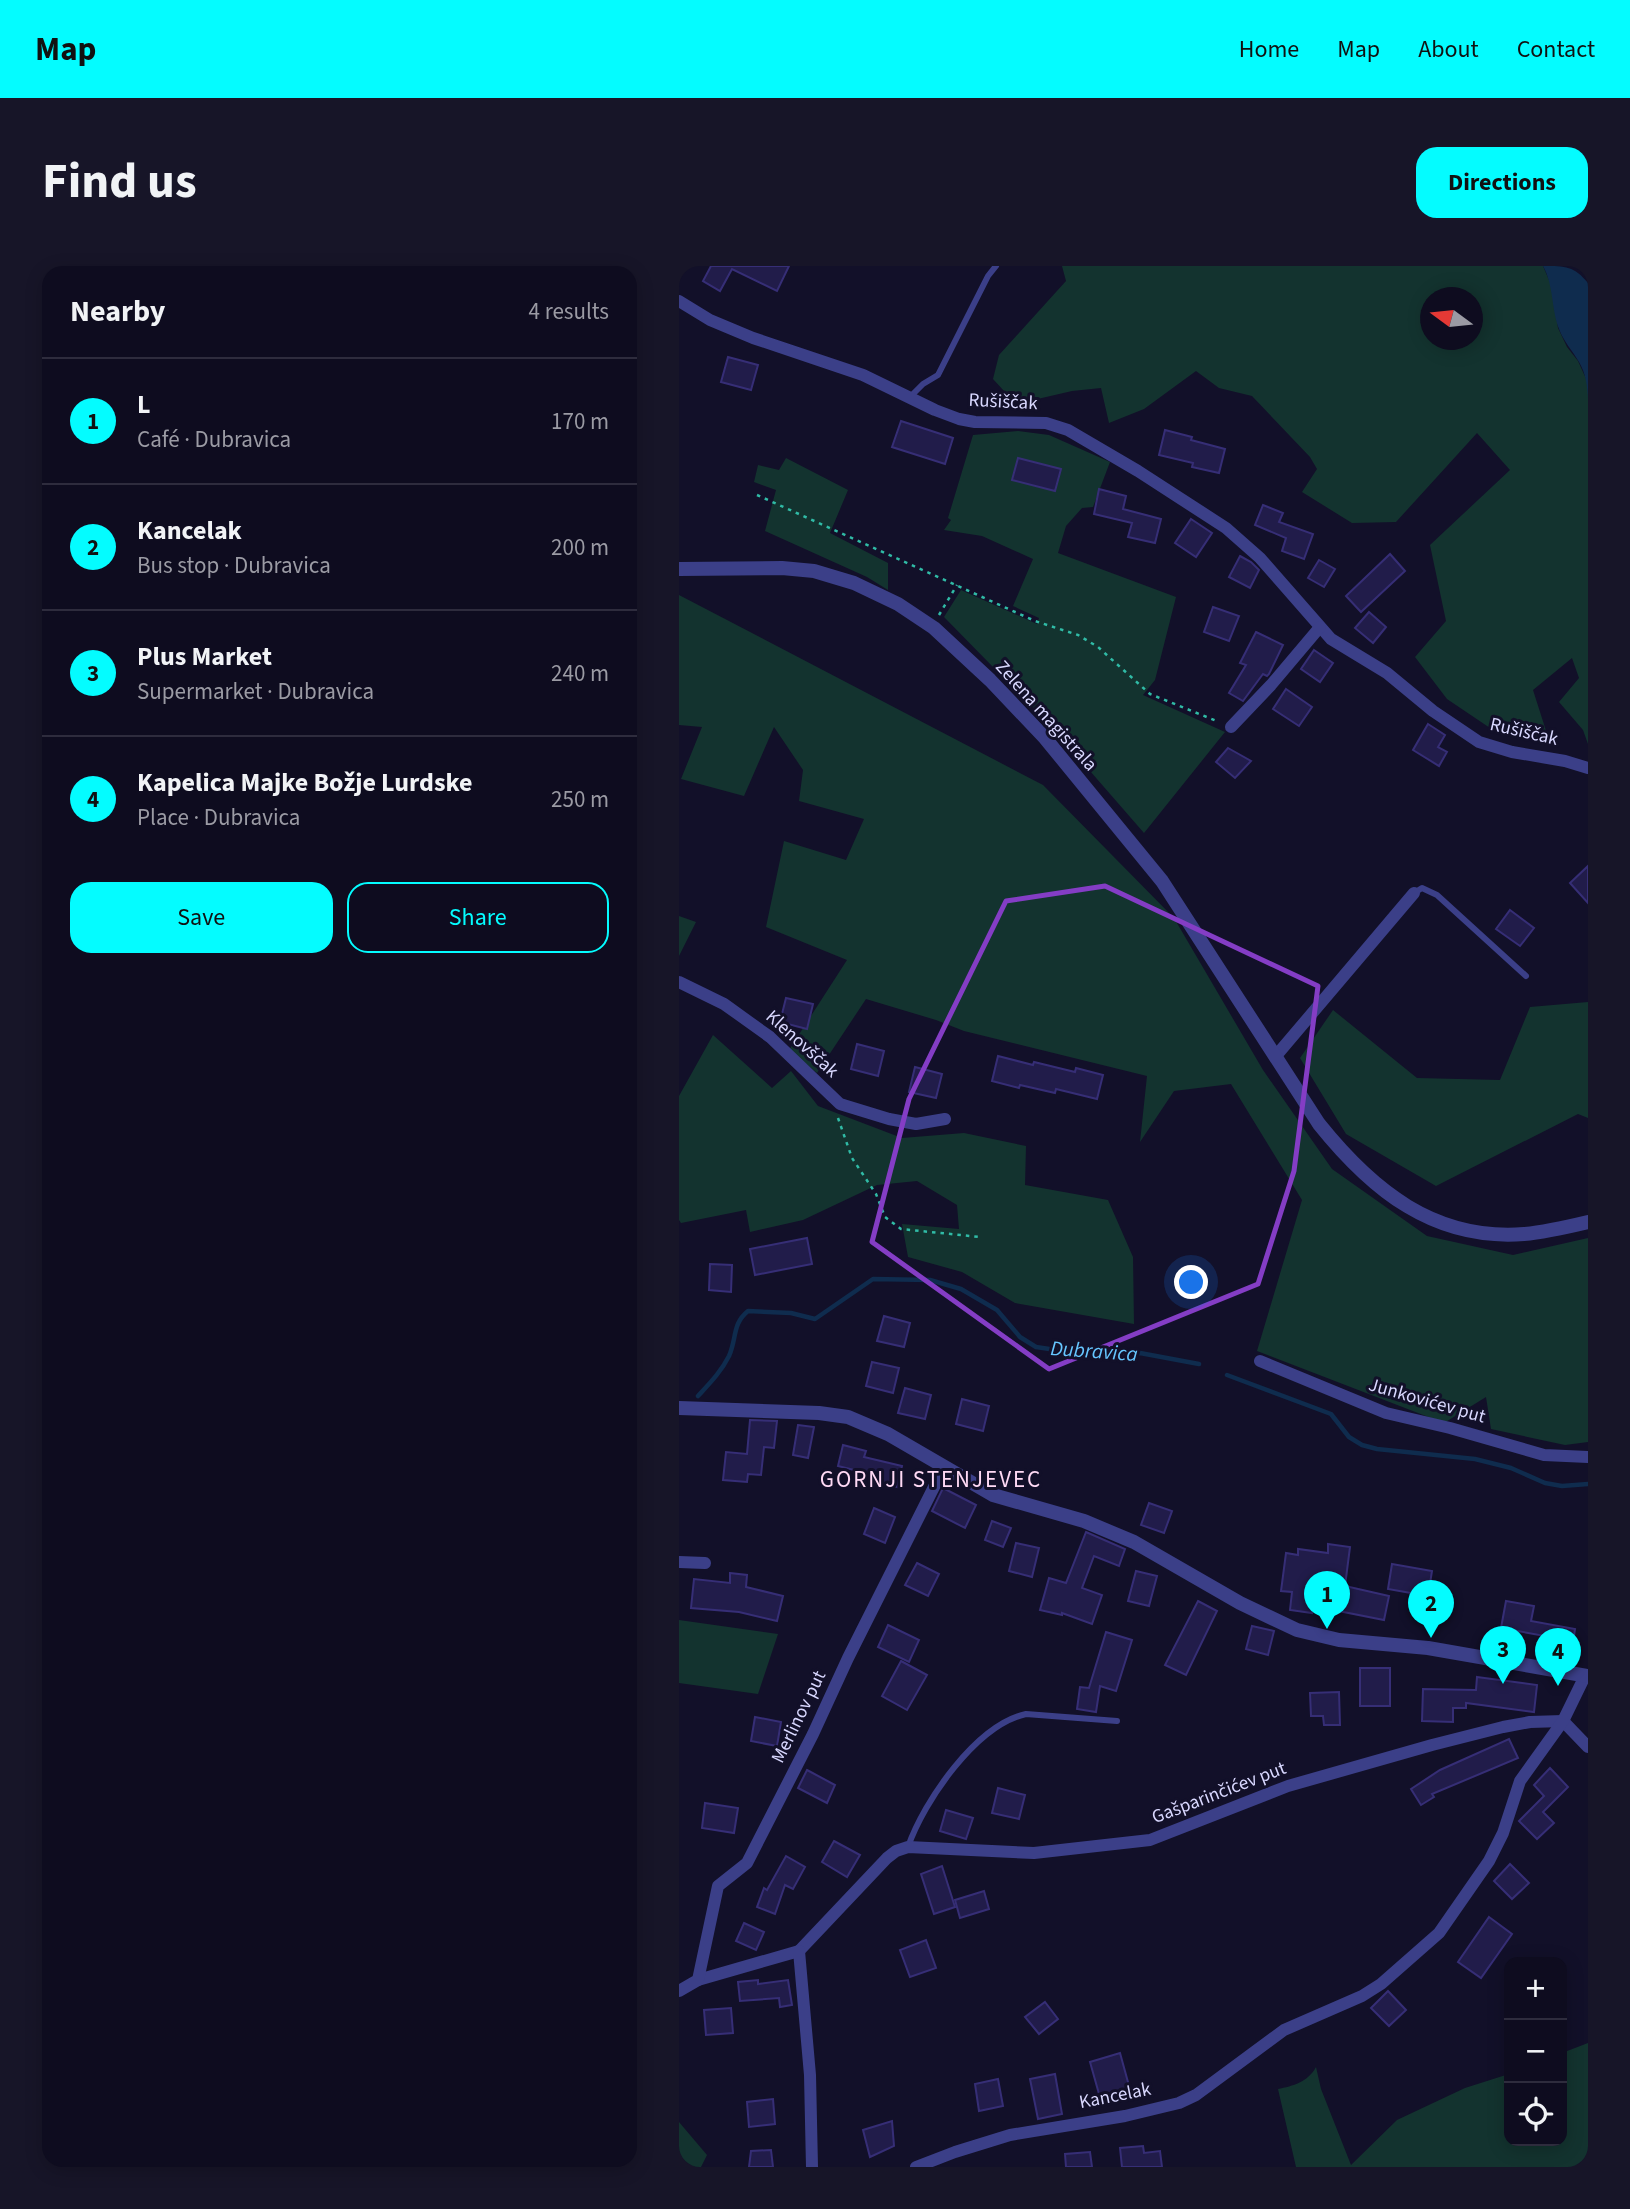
<!DOCTYPE html>
<meta charset="utf-8">
<style>
:root{--surface:#0e0c1f;--page:#171528;--text:#f1f3f6;--muted:#9b9ba4;--line:#2e2c3d;--accent:#04fcff}
body{margin:0;font-family:"Source Sans 3",sans-serif;background:var(--page);color:var(--text)}
.controls{position:absolute;right:21px;bottom:21px;display:grid;overflow:hidden;border-radius:14px;box-shadow:0 4px 18px #0003}
.controls button{width:63px;height:63px;display:grid;place-items:center;padding:0;border:0;border-bottom:2px solid var(--line);background:var(--surface);color:var(--text);font:35px sans-serif}
.compass{position:absolute;left:741px;top:21px;width:63px;height:63px;border-radius:50%;background:var(--surface);box-shadow:0 4px 18px #0003;rotate:285deg}
.you{position:absolute;left:513px;top:1017px;width:24px;height:24px;margin:-18px;border:5px solid #fff;border-radius:50%;background:#1a73e8;box-shadow:0 0 0 10px #1a73e833}
.badge{display:grid;place-items:center;width:46px;height:46px;border-radius:50%;background:var(--accent);color:#111;font-size:23px;font-weight:700}
.pin{position:absolute;translate:-50% -58px;filter:drop-shadow(0 2px 4px #0008)}
.pin::after{content:'';position:absolute;top:37px;width:24px;height:21px;background:inherit;clip-path:polygon(0 0,100% 0,50% 100%)}
.list{margin:0;padding:0;list-style:none}
h2{display:flex;justify-content:space-between;align-items:center;height:91px;margin:0;padding:0 28px;font-size:30px}
h2 small{font-size:23px;font-weight:400;color:var(--muted)}
.list li{display:grid;grid-template-columns:46px 1fr auto;gap:21px;align-items:center;box-sizing:border-box;height:126px;padding:0 28px;border-top:2px solid var(--line)}
.list b{display:block;font-size:26px;white-space:nowrap}
.list p{margin:0;font-size:23px;white-space:nowrap;color:var(--muted)}
.list em{font-size:23px;font-style:normal;color:var(--muted)}
.actions{display:flex;gap:14px;padding:21px 28px}
.actions a{flex:1;padding:16px 0;border:2px solid var(--accent);border-radius:21px;text-align:center;font-size:24px;color:var(--accent)}
.actions .main{background:var(--accent);color:#111}
.icon{flex:none;width:38px;height:38px;fill:none;stroke:currentColor;stroke-width:2;stroke-linecap:round;stroke-linejoin:round}
.map{position:relative;flex:none;width:909px;height:1901px;overflow:hidden;border-radius:21px}
header{display:flex;align-items:center;gap:42px;box-sizing:border-box;height:98px;padding:0 35px;background:var(--accent);color:#111}
header strong{font-size:33px}
nav{display:flex;gap:38px;margin-inline-start:auto;font-size:24px}
.intro{display:flex;align-items:center;justify-content:space-between;box-sizing:border-box;height:168px;padding:0 42px}
h1{margin:0;font-size:49px}
.button{padding:18px 32px;border-radius:21px;background:var(--accent);color:#111;font-size:24px;font-weight:700}
main{display:flex;gap:42px;padding:0 42px}
aside{flex:1;background:var(--surface);border-radius:21px;box-shadow:0 4px 18px #0003}
.map>svg:first-child{display:block}
</style>
<header>
<strong>Map</strong>
<nav><a>Home</a><a>Map</a><a>About</a><a>Contact</a></nav>
</header>
<div class="intro"><h1>Find us</h1><a class="button">Directions</a></div>
<main>
<aside>
<h2>Nearby<small>4 results</small></h2>
<ul class="list">
<li><span class="badge">1</span><div><b>L</b><p>Café · Dubravica</p></div><em>170 m</em></li>
<li><span class="badge">2</span><div><b>Kancelak</b><p>Bus stop · Dubravica</p></div><em>200 m</em></li>
<li><span class="badge">3</span><div><b>Plus Market</b><p>Supermarket · Dubravica</p></div><em>240 m</em></li>
<li><span class="badge">4</span><div><b>Kapelica Majke Božje Lurdske</b><p>Place · Dubravica</p></div><em>250 m</em></li>
</ul>
<div class="actions"><a class="main">Save</a><a>Share</a></div>
</aside>
<div class="map">
<svg width="909" height="1901" viewBox="0 0 909 1901">
<rect width="100%" height="100%" fill="#121029"/>
<g fill="#13332f" fill-rule="evenodd">
<path d="M383 0H864L873 21 879 62 888 81 899 95 909 117V478L904 464 880 436 900 412 893 392 854 424 869 471 850 472 811 462 768 433 736 391 767 355 751 279 831 204 798 167 717 256 673 257 623 226 638 203 631 191 573 130 540 122 517 105 465 143 430 157 422 122 393 125 337 138 314 113 320 89 387 15ZM752 32H794V74H752Z"/>
<path d="M339 165 370 169 431 196 414 241 403 242 387 260 379 287 497 331 476 414 464 429 546 466 465 567 371 459 265 351 282 324 358 358 360 352 334 340 354 293 303 270 265 264 272 254 269 252 294 169Z"/>
<path d="M107 192 169 224 151 267 209 297V324L188 311 86 265 97 224 75 216 79 199 100 204Z"/>
<path d="M0 329 364 519 495 652 584 804 653 903 748 970 834 989 909 972V1176L886 1179 812 1163 807 1131 765 1157 578 1085 623 934 552 818 495 825 461 876 468 810 285 765 257 754 187 733 138 807 110 784 168 694 87 661 105 575 167 594 185 553 120 535 124 504 95 461 65 530 2 513 23 461 0 459Z"/>
<path d="M0 650 17 656 0 690Z"/>
<path d="M909 736V852L899 848 757 920 667 868 621 792 654 744 738 812 821 814 851 741Z"/>
<path d="M34 769 93 822 112 805 139 840 223 872 285 867 347 880 346 919 429 934 454 991 455 1058 336 1037 283 1006 229 991 223 958 280 963 278 939 238 915 198 919 124 954 71 966 67 944 2 957 0 954V830Z"/>
<path d="M0 1354 99 1368 79 1428 0 1417Z"/>
<path d="M909 1777V1901H617L599 1823C614 1820 629 1816 637 1801L642 1823 672 1899 718 1854 786 1822 830 1808V1875H883V1787Z"/>
<path d="M0 1856 28 1889 22 1901H0Z"/>
</g>
<path fill="#0f2c4e" d="M864 0C887 0 895 0 909 17V132C908 119 907 108 900 96 893 84 885 76 880 63 872 42 875 20 864 0Z"/>
<g fill="none" stroke-linecap="round" stroke-linejoin="round">
<g stroke="#0f2c4e" stroke-width="4.5">
<path d="M548 1109 652 1148 670 1171 683 1179 698 1183 796 1193 832 1202 866 1217 883 1220 909 1218"/>
<path d="M19 1130C31 1117 42 1106 50 1090 58 1072 53 1058 69 1045L112 1047 136 1053 194 1013 251 1014 282 1023 318 1044 341 1071 357 1081 404 1088 461 1087 520 1098"/>
</g>
</g>
<g fill="#211c4a" stroke="#362e76" stroke-width="2">
<path d="M32 0H110L98 25 53 3 41 25 24 15Z"/>
<path d="M49 91 79 99 72 124 42 116Z"/>
<path d="M222 155 274 172 266 198 213 181Z"/>
<path d="M486 164 513 171 512 174 546 183 540 207 513 201 514 197 480 189Z"/>
<path d="M339 192 382 203 376 225 333 214Z"/>
<path d="M420 223 447 230 444 243 482 253 476 277 449 271 453 257 415 248Z"/>
<path d="M584 239 604 247 600 256 634 268 625 293 603 285 607 272 576 259Z"/>
<path d="M512 253 533 267 517 291 496 277Z"/>
<path d="M711 288 726 305 682 346 667 330Z"/>
<path d="M561 290 572 296 580 304 571 322 550 311Z"/>
<path d="M640 294 656 303 645 321 629 312Z"/>
<path d="M534 341 560 350 550 375 525 366Z"/>
<path d="M690 346 707 361 694 377 676 362Z"/>
<path d="M577 366 604 379 590 408 588 410 584 408 564 435 550 427 567 399 561 397Z"/>
<path d="M635 384 654 397 641 416 622 403Z"/>
<path d="M607 423 633 441 620 460 594 443Z"/>
<path d="M749 458 766 469 759 481 768 486 760 500 734 484Z"/>
<path d="M549 482 572 495 556 512 537 496Z"/>
<path d="M909 600V637L891 617Z"/>
<path d="M831 644 855 662 841 680 817 663Z"/>
<path d="M107 732 134 738 128 763 101 756Z"/>
<path d="M178 778 205 785 199 810 172 803Z"/>
<path d="M319 790 354 799 355 796 396 806 397 802 424 809 418 833 377 823 376 827 341 819 340 822 313 815Z"/>
<path d="M236 801 263 808 257 832 230 826Z"/>
<path d="M128 972 133 998 76 1009 71 983Z"/>
<path d="M31 998 53 999 52 1026 30 1024Z"/>
<path d="M205 1050 231 1057 225 1081 198 1075Z"/>
<path d="M193 1096 220 1102 214 1127 187 1120Z"/>
<path d="M226 1122 252 1129 246 1153 219 1147Z"/>
<path d="M283 1133 310 1140 304 1165 277 1158Z"/>
<path d="M71 1154 98 1155 95 1182 85 1181 82 1209 69 1208 68 1216 44 1214 47 1186 68 1188Z"/>
<path d="M119 1159 135 1161 129 1192 114 1189Z"/>
<path d="M164 1179 187 1185 185 1191 223 1200 218 1221 198 1216 199 1210 159 1200Z"/>
<path d="M264 1222 297 1239 286 1262 253 1245Z"/>
<path d="M470 1237 493 1245 485 1267 462 1259Z"/>
<path d="M195 1242 216 1251 206 1277 185 1268Z"/>
<path d="M313 1255 332 1262 324 1281 306 1274Z"/>
<path d="M407 1266 446 1283 440 1300 415 1290 403 1322 423 1329 413 1358 383 1347V1349L361 1344 370 1312 387 1317Z"/>
<path d="M337 1277 360 1282 353 1311 330 1305Z"/>
<path d="M649 1278 671 1281 666 1320 710 1330 705 1354 634 1340 633 1347 611 1344 613 1326 602 1325 607 1287 619 1289V1283L649 1287Z"/>
<path d="M238 1297 260 1308 249 1330 226 1319Z"/>
<path d="M713 1298 753 1305 749 1330 709 1323Z"/>
<path d="M457 1305 478 1310 470 1340 449 1335Z"/>
<path d="M51 1307 68 1309 67 1321 104 1330 98 1355 60 1346 12 1342 15 1313 51 1317Z"/>
<path d="M519 1335 538 1345 507 1409 486 1399Z"/>
<path d="M827 1335 855 1340 852 1355 896 1363 892 1391 864 1386 866 1370 822 1362Z"/>
<path d="M209 1359 240 1374 230 1396 199 1381Z"/>
<path d="M573 1360 595 1365 589 1389 567 1383Z"/>
<path d="M427 1366 453 1374 437 1425 421 1420 417 1446 398 1443 401 1421 410 1422Z"/>
<path d="M222 1395 248 1409 228 1444 203 1430Z"/>
<rect x="681" y="1402" width="30" height="38"/>
<path d="M798 1411 858 1419 855 1446 787 1437V1442H774V1456L743 1455 744 1423 797 1424Z"/>
<path d="M660 1426 661 1459H645L644 1450H632L631 1427Z"/>
<path d="M76 1451 102 1456 98 1480 72 1475Z"/>
<path d="M830 1473 839 1492 753 1528 755 1531 742 1539 732 1523 761 1504Z"/>
<path d="M871 1502 889 1521 864 1546 875 1557 858 1573 840 1555 865 1530 855 1519Z"/>
<path d="M128 1504 156 1519 148 1537 119 1522Z"/>
<path d="M319 1522 346 1529 340 1553 313 1547Z"/>
<path d="M26 1537 59 1542 55 1567 23 1562Z"/>
<path d="M267 1544 294 1552 287 1573 261 1565Z"/>
<path d="M155 1575 181 1589 168 1611 143 1596Z"/>
<path d="M107 1590 126 1601 114 1623 106 1619 96 1648 78 1641 85 1622 88 1624Z"/>
<path d="M831 1598 850 1617 833 1633 815 1615Z"/>
<path d="M263 1600 276 1641 255 1648 242 1608Z"/>
<path d="M305 1625 310 1643 281 1652 276 1634Z"/>
<path d="M810 1651 833 1668 802 1712 779 1696Z"/>
<path d="M65 1657 85 1666 77 1684 57 1675Z"/>
<path d="M247 1674 257 1702 231 1711 221 1684Z"/>
<path d="M79 1714V1718L109 1714 113 1739 101 1741 100 1732 61 1735 59 1716Z"/>
<path d="M709 1725 727 1744 710 1760 692 1742Z"/>
<path d="M366 1736 379 1753 360 1768 346 1751Z"/>
<path d="M52 1742 54 1767 27 1769 25 1744Z"/>
<path d="M441 1787 452 1827 422 1835 411 1796Z"/>
<path d="M376 1808 383 1848 359 1853 351 1813Z"/>
<path d="M319 1813 324 1840 300 1845 296 1818Z"/>
<path d="M94 1833 96 1858 70 1861 68 1836Z"/>
<path d="M213 1855 215 1880 191 1891 184 1864Z"/>
<path d="M464 1880 465 1887 481 1885 483 1901H443L441 1882Z"/>
<path d="M92 1884 94 1901H70L72 1885Z"/>
<path d="M411 1886 413 1901H387L386 1888Z"/>
</g>
<g fill="none" stroke-linecap="round" stroke-linejoin="round">
<g stroke="#30bba6" stroke-width="2.5" stroke-dasharray="3.5 5" stroke-linecap="butt">
<path d="M78 229 356 355 399 369 419 381 471 428 540 456"/>
<path d="M260 349 278 319"/>
<path d="M159 852 173 892 197 928 206 951 222 963 301 971"/>
</g>
<g stroke="#3b3f88" stroke-width="6">
<path d="M231 131 244 118 259 109 309 10 317 0"/>
<path d="M735 627 743 622 758 629 847 710"/>
<path d="M229 1581C245 1535 297 1459 347 1448L438 1455"/>
</g>
<g stroke="#3b3f88" stroke-width="12">
<path d="M0 35 31 54 74 72 184 109 256 144 280 153 296 156 367 157 389 164 459 205 547 262 581 292 652 373 708 407 754 445 800 476 833 486 886 495 909 502"/>
<path d="M552 461 592 419 641 361"/>
<path d="M0 716 45 738 91 771 161 838 210 853 237 858 266 853"/>
<path d="M596 791 735 627"/>
<path d="M581 1095 707 1147 771 1162 865 1189 909 1191"/>
<path d="M0 1296 26 1297"/>
<path d="M120 1685 208 1592 217 1585 229 1581 355 1587 471 1574 609 1520 753 1479 824 1461 851 1456 884 1455 909 1481"/>
<path d="M19 1714 120 1685 131 1809 133 1901"/>
<path d="M0 1725 19 1714 39 1620 68 1597 134 1468 169 1392 265 1201"/>
<path d="M237 1901 276 1886 331 1869 446 1850 500 1837 517 1829 605 1764 683 1730 702 1718 760 1667 810 1595 824 1567 841 1515 884 1455 906 1410"/>
</g>
<g stroke="#3b3f88" stroke-width="14">
<path d="M0 303 103 302 135 305 175 317 219 338 255 362 311 414 366 472 483 615 640 858C693 924 755 975 845 968 867 966 888 961 909 956"/>
<path d="M0 1142 140 1147 169 1151 209 1168 314 1229 405 1255 455 1276 561 1337 618 1364 660 1374 749 1382 909 1410"/>
</g>
</g>
<path fill="none" stroke="#843dc5" stroke-width="5" stroke-linejoin="round" d="M426 620 639 720 615 905 579 1018 370 1103 193 976 230 833 327 635Z"/>
<g text-anchor="middle" dominant-baseline="central" stroke-width="6" stroke-linejoin="round" paint-order="stroke">
<g font-size="19" fill="#d9d8ff" stroke="#121029">
<text transform="translate(324 136) rotate(3)">Rušiščak</text>
<text transform="translate(367 450) rotate(48)">Zelena magistrala</text>
<text transform="translate(845 466) rotate(13)">Rušiščak</text>
<text transform="translate(123 778) rotate(42)">Klenovščak</text>
<text transform="translate(748 1135) rotate(16)">Junkovićev put</text>
<text transform="translate(120 1451) rotate(-64)">Merlinov put</text>
<text transform="translate(540 1527) rotate(-21)">Gašparinčićev put</text>
<text transform="translate(436 1830) rotate(-11)">Kancelak</text>
</g>
<g font-size="21" font-style="italic" fill="#66c6ff" stroke="#121029">
<text transform="translate(415 1085) rotate(4)">Dubravica</text>
</g>
<g font-size="23" letter-spacing="2" fill="#ffdaf5" stroke="#121029">
<text x="252" y="1213">GORNJI STENJEVEC</text>
</g>
</g>
</svg>
<div class="controls">
<button>+</button>
<button>−</button>
<button><svg class="icon" aria-label="locate" viewBox="0 0 24 24"><circle cx="12" cy="12" r="6"/><path d="M12 2v4M12 18v4M2 12h4M18 12h4"/></svg></button>
</div>
<svg class="compass" viewBox="-18 -18 36 36"><path d="M0-13l5 13h-10z" fill="#e53935"/><path d="M0 13l5-13h-10z" fill="#9b9ba4"/></svg>
<div class="you"></div>
<div class="pin badge" style="left:648px;top:1363px">1</div>
<div class="pin badge" style="left:752px;top:1372px">2</div>
<div class="pin badge" style="left:824px;top:1418px">3</div>
<div class="pin badge" style="left:879px;top:1420px">4</div>
</div>
</main>
